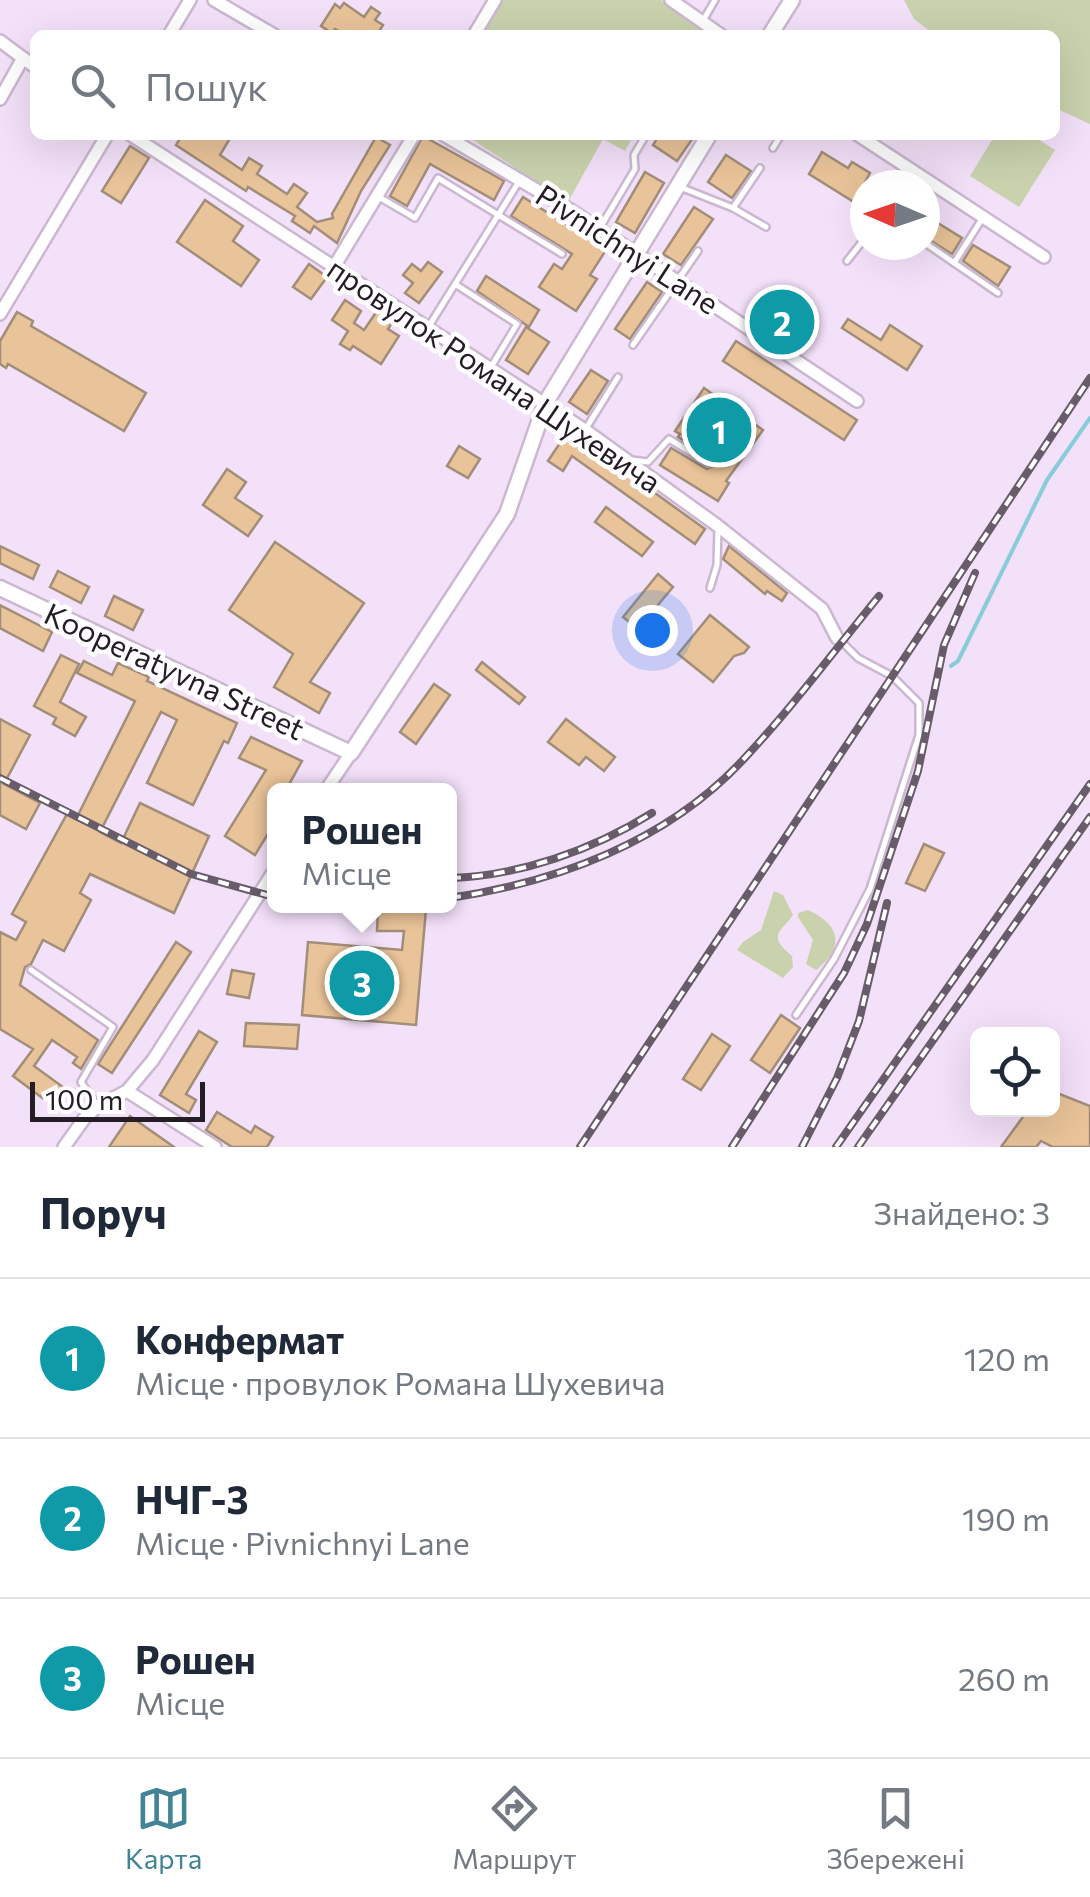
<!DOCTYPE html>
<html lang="uk">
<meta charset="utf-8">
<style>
:root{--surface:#fff;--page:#f2f2f3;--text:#1f2937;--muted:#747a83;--line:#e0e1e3;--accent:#428395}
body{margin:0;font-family:Commissioner,sans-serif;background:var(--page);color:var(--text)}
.controls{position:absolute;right:30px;bottom:30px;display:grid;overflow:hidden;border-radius:15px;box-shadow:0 10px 40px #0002}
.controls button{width:90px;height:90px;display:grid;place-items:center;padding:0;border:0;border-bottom:2px solid var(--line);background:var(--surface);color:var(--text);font:50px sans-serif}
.compass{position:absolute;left:850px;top:170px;width:90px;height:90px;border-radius:50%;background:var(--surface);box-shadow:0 10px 40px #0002;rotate:272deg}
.scale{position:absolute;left:30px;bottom:25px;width:175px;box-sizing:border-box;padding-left:10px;border:5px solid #251d26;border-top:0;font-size:28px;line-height:35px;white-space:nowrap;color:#251d26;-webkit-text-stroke:8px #fff;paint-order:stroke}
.you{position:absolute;left:652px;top:630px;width:35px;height:35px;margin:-25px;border:8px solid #fff;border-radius:50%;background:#1a73e8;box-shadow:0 0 0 15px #1a73e833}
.badge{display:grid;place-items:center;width:65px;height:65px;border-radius:50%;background:var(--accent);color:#fff;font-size:32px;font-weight:700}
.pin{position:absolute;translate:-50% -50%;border:5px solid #fff;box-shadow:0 2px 10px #0006}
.popup{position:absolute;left:267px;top:783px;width:190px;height:130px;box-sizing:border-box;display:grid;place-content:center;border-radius:15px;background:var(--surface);filter:drop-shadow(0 2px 8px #0005);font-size:32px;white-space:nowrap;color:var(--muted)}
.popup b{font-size:38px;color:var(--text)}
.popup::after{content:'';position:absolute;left:50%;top:100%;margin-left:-20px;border:20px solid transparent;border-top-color:var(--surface)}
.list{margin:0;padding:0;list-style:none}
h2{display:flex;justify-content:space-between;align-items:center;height:130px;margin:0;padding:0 40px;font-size:42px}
h2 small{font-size:32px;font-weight:400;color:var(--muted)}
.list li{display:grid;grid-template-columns:65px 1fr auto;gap:30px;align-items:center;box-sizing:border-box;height:160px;padding:0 40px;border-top:2px solid var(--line)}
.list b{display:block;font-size:38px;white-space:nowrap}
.list p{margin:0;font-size:32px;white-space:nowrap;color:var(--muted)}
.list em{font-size:32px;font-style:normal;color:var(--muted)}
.icon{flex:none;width:55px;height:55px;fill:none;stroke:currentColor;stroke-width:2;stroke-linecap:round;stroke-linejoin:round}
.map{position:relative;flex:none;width:1090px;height:1147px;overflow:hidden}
.search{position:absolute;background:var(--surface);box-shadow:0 10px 40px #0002;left:30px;right:30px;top:30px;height:110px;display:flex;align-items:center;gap:25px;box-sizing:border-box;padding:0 35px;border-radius:15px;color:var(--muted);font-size:38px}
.sheet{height:610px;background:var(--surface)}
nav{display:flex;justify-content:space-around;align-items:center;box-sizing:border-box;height:140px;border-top:2px solid var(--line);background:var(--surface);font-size:28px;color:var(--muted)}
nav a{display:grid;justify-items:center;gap:5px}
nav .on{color:var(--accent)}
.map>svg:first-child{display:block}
</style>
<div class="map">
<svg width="1090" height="1147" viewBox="0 0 1090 1147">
<rect width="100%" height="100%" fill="#f3e0f9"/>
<g fill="#c9d2ad">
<path d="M501 0H661L712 35H480Z"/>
<path d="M904 0H1090V124L1055 108V35H935L914 19Z"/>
<path d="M465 135H634L625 151 603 139 568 202Z"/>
<path d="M995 135H1031L1055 150 1019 207 970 176Z"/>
<path d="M774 891 783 895 793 915C780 933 767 935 792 956L793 967 783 978 737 950 743 942 761 930Z"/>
<path d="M808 910C841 925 845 948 816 970L806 964 813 940 798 917V913Z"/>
</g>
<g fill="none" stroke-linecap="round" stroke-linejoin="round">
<path stroke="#88cbd9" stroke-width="4" d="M951 666 958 661 1047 480 1090 418"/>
</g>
<g fill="#e9c399" stroke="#a28e78" stroke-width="2.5">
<path d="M344 3 364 17 371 7 380 13 375 20 383 25 377 35H345L335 29 332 33 321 26 335 4 340 8Z"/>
<path d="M182 135H232L220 155 242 170 249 158 262 166 257 174 287 194 294 184 307 193 297 207 317 222 333 218 332 214 376 137 390 145 361 191 337 243 314 226 310 233 292 221 295 216 248 187 246 191 176 145Z"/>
<path d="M659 135H695L677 161 653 145Z"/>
<path d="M423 136 504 181 494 200 430 164 407 206 390 196Z"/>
<path d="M130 146 149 158 121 203 102 191Z"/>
<path d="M822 152 848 168 852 162 870 173 865 182V209L809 174Z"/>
<path d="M726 155 751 171 732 198 708 182Z"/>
<path d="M645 172 664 183 635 233 616 222Z"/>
<path d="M523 197 606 250 590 275 597 279 576 311 539 287 554 264 562 269 572 254 511 216Z"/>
<path d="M205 200 243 226 233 241 259 260 241 286 177 242Z"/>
<path d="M694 207 713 219 681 265 663 254Z"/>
<path d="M925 215 962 238 952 254 925 237Z"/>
<path d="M973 245 1010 267 998 286 963 261Z"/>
<path d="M428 262 442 272 419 303 405 293 413 283 403 275 412 264 421 271Z"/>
<path d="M309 264 327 277 311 299 293 287Z"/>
<path d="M486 276 539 310 529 327 477 291Z"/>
<path d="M647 282 662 292 630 339 615 329Z"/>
<path d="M766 298 811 327 798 347 753 318Z"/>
<path d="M345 300 361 311 354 323 364 330 377 311 393 321 388 329 399 336 381 364 353 346 350 350 340 344 348 331 332 320Z"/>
<path d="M17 312 33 321 31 326 146 393 124 431 8 364 6 368 0 364V341Z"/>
<path d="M848 319 881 340 890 325 922 346 907 370 842 328Z"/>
<path d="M526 327 549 342 528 374 506 360Z"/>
<path d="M736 341 857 420 844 440 723 361Z"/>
<path d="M591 370 608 381 587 414 569 402Z"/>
<path d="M704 388 763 430 726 481 729 483 718 501 660 465 671 448 707 469 715 465 713 458 678 437 680 434 675 431Z"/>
<path d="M564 437 587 453 591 447 705 529 695 544 572 456 563 471 548 461Z"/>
<path d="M459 446 480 459 468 478 447 466Z"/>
<path d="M227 469 246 482 235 498 262 516 248 536 203 505Z"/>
<path d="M606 507 653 542 642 556 595 522Z"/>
<path d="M275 542 364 603 310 682 330 693 319 713 274 687 293 654 229 610Z"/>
<path d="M0 546 39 565 33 579 0 563Z"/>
<path d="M729 546 787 593 782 601 767 591 765 594 723 559Z"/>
<path d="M58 571 89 587 81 603 50 587Z"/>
<path d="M658 574 673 587 638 629 623 617Z"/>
<path d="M114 596 143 610 133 630 105 616Z"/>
<path d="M0 605 52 632 43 651 0 628Z"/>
<path d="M710 615 749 647 744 653 734 656 713 682 678 654Z"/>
<path d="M61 655 79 664 60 702 86 717 75 736 53 724 56 718 34 706Z"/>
<path d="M84 661 112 675 118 663 149 677 147 681 237 723 228 743 224 741 193 805 147 783 177 720 161 712 100 832 121 843 140 803 209 836 174 913 90 874 80 893 91 900 64 951 43 940 31 964 25 967 20 985 98 1040 81 1069 73 1063 77 1057 52 1040 34 1066 67 1090 61 1099 51 1091 45 1100 13 1076 33 1049 0 1029V932L16 940 26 922 12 914 67 814 76 819 135 701 77 673Z"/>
<path d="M482 662 525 697 519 704 476 670Z"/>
<path d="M434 684 450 695 416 744 400 732Z"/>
<path d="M0 719 30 735 4 784 40 803 26 829 0 815Z"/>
<path d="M566 719 615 757 604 771 586 757 579 765 548 742Z"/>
<path d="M251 737 302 761 286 790H274V824L255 855 225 836 266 770 239 758Z"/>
<path d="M924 844 944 853 925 891 906 883Z"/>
<path d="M378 908 426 909 416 1025 302 1015 308 942 402 950 404 931H377Z"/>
<path d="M176 942 191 952 112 1073 98 1064Z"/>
<path d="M232 970 254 974 249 998 227 994Z"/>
<path d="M781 1015 800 1028 770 1073 751 1060Z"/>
<path d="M246 1023 299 1025 297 1049 244 1046Z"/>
<path d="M199 1031 217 1042 186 1094 196 1100 189 1113 160 1095Z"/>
<path d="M712 1034 730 1046 701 1090 683 1079Z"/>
<path d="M1052 1091 1090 1106V1147H1053L1041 1141 1036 1147H1001L1028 1110H1052Z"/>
<path d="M217 1112 251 1133 255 1126 273 1137 267 1147H232L206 1130Z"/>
<path d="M130 1116 174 1147H109Z"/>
</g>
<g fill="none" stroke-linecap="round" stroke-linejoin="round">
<g stroke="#cbb8d0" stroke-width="10">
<g id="service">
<path d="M704 19 715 0"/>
<path d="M773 148 781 135"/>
<path d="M905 185 915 172"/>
<path d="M680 187 733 208 766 227"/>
<path d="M379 197 415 218 438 178 562 254"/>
<path d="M733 208 760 168"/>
<path d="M601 226 635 169 634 155 646 135"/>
<path d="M925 243 998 293"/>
<path d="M847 261 865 238"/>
<path d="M954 263 982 219"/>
<path d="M455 284 517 324 491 367"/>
<path d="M429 326 520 180"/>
<path d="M633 345 698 251"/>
<path d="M585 430 618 377"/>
<path d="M632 460 648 462 669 439 709 463"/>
<path d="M710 588 717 565 718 527"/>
<path d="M31 970 113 1027 81 1082 96 1104"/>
<path d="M796 1015 834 959 870 889 919 735V703L892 676 858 658 840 640"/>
</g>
</g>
<g stroke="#cbb8d0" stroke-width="16">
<g id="minor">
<path d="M214 0 274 35"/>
<path d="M671 0 721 35"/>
<path d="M169 35 190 0"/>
<path d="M474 35 495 0"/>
<path d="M0 41 35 67"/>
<path d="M0 99 23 58"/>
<path d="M131 135 585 430 718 526 822 609 837 638"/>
<path d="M444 135 572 211 857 401"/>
<path d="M858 135 1044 257"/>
<path d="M335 265 414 135"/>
<path d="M0 314 107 135"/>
<path d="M326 790 351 753"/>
<path d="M127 1091 215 1147"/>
<path d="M64 1147 84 1119 98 1106 127 1091 153 1060 274 871"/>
</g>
</g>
<g stroke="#cbb8d0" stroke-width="19">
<g id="tertiary">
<path d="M770 35 792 0"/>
<path d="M0 588 351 753 507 514 546 402 709 135"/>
</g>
</g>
<use href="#service" stroke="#fff" stroke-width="5"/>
<use href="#minor" stroke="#fff" stroke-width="11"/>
<use href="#tertiary" stroke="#fff" stroke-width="14"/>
<g stroke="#685c6a" stroke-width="8">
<g id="rail">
<path d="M0 778 191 874 274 897"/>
<path d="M450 878C519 876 593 850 652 813"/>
<path d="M450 898C557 882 666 842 742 761 791 709 834 651 879 596"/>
<path d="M580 1147 1090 378"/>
<path d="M732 1147 844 973 867 924 918 771 944 645 975 573"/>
<path d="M802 1147 837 1078 859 1021 887 903"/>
<path d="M836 1147 1090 784"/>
<path d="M858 1147 1090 817"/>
</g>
</g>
<use href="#rail" stroke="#fff" stroke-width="4" stroke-dasharray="11" stroke-linecap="butt"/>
</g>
<g text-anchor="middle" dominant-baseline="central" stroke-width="9" stroke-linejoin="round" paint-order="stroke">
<g font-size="30" fill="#251d26" stroke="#fff">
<text transform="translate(628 248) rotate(33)">Pivnichnyi Lane</text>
<text transform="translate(495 374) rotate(34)">провулок Романа Шухевича</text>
<text transform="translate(175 670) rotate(25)">Kooperatyvna Street</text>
</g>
</g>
</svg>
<div class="controls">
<button><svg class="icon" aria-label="locate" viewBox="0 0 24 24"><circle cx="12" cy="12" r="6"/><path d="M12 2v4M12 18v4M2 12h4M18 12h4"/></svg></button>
</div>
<svg class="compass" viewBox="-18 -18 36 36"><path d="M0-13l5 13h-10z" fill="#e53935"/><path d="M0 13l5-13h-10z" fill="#747a83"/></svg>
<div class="scale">100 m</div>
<div class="you"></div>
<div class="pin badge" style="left:719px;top:430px;background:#0f9aa8">1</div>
<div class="pin badge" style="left:782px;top:322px;background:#0f9aa8">2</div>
<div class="pin badge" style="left:362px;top:983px;background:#0f9aa8">3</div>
<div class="popup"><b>Рошен</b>Місце</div>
<div class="search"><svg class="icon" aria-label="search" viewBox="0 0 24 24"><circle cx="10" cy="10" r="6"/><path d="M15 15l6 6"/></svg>Пошук</div>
</div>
<section class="sheet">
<h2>Поруч<small>Знайдено: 3</small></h2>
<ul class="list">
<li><span class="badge" style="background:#0f9aa8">1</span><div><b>Конфермат</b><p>Місце · провулок Романа Шухевича</p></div><em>120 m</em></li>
<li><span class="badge" style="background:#0f9aa8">2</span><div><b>НЧГ-3</b><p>Місце · Pivnichnyi Lane</p></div><em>190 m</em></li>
<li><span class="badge" style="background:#0f9aa8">3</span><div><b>Рошен</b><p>Місце</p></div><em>260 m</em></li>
</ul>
</section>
<nav>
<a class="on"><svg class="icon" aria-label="map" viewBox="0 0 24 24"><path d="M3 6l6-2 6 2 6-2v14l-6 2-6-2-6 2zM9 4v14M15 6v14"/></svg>Карта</a>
<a><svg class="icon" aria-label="directions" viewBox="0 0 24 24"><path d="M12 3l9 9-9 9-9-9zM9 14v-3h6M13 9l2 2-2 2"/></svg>Маршрут</a>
<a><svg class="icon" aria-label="saved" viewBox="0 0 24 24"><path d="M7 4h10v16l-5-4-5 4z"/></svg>Збережені</a>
</nav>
